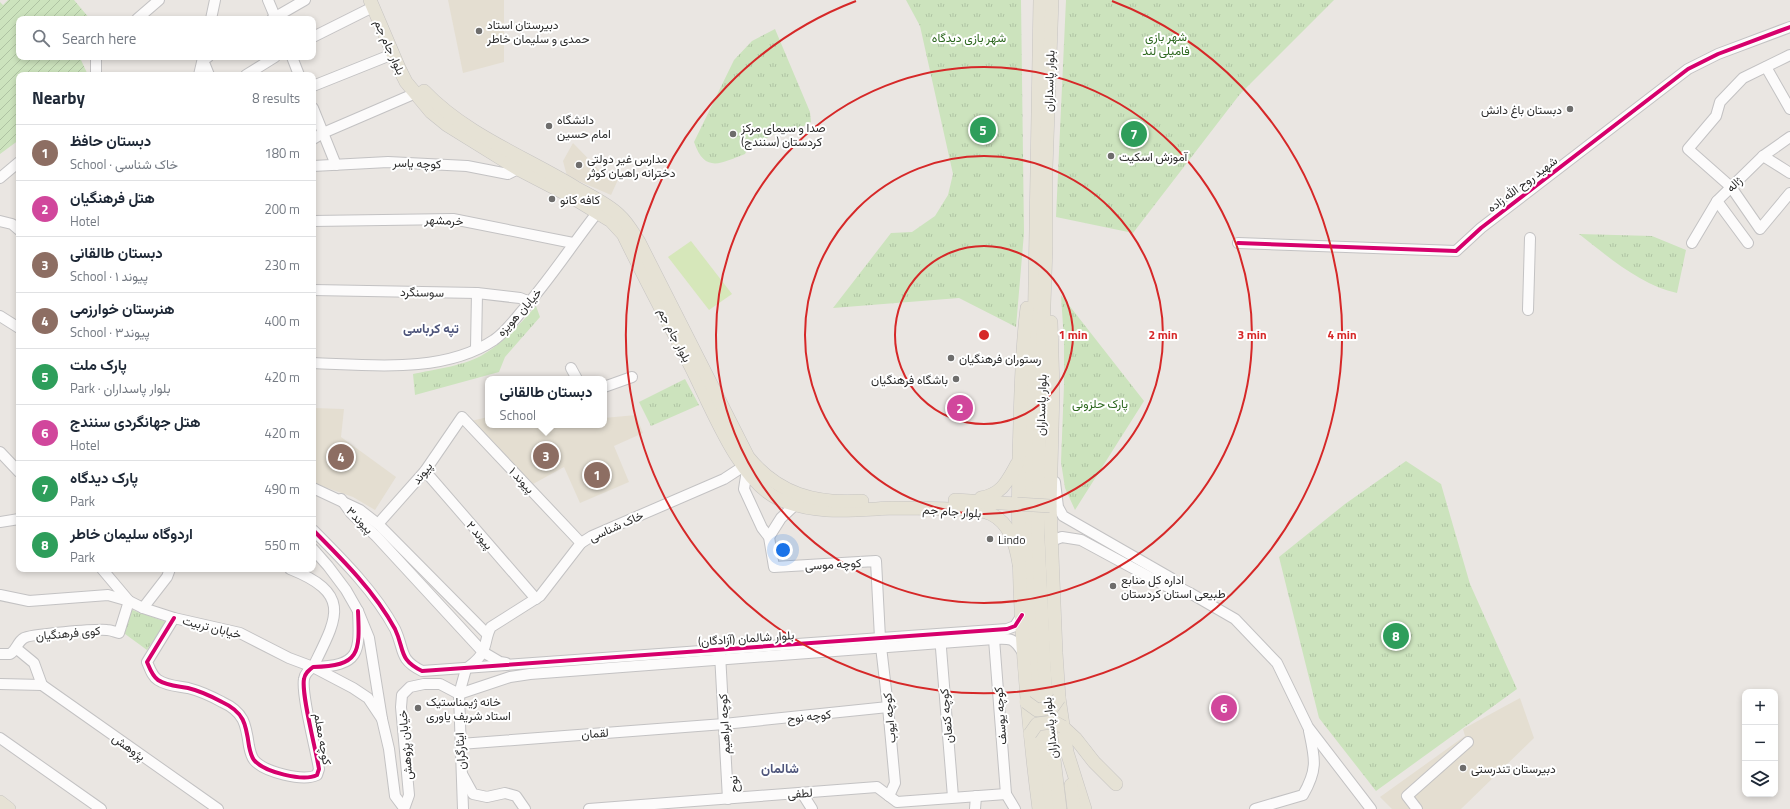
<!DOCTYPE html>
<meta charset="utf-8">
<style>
:root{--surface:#fff;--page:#f2f2f3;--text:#1f2937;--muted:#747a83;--line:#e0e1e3;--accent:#ea580c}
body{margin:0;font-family:"Titillium Web",Vazirmatn,sans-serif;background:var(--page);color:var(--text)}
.controls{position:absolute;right:12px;bottom:12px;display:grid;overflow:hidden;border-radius:8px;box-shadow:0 2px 6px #0003}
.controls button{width:36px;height:36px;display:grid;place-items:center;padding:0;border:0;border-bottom:1px solid var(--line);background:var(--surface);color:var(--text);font:20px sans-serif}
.you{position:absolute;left:783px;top:550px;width:14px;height:14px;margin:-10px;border:3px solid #fff;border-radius:50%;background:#1a73e8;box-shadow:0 0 0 6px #1a73e833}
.badge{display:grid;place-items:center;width:26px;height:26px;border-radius:50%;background:var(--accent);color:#fff;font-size:13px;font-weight:700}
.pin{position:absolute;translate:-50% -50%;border:2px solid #fff;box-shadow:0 1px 4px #0006}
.popup{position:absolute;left:485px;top:376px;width:122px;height:52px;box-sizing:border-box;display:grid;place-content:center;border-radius:8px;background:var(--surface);filter:drop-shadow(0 1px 3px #0005);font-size:13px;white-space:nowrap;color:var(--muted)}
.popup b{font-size:15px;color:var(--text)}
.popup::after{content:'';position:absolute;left:50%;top:100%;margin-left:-8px;border:8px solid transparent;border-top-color:var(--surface)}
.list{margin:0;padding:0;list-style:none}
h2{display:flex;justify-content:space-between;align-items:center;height:52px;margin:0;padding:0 16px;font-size:17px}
h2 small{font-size:13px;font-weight:400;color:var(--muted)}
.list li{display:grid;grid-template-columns:26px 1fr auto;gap:12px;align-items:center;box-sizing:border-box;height:56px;padding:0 16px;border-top:1px solid var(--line)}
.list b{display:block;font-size:15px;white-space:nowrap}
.list p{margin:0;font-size:13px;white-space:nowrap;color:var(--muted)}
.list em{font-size:13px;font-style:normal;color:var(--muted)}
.icon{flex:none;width:22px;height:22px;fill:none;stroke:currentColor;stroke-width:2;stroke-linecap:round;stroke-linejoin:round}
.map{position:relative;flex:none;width:1790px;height:809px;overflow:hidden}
.search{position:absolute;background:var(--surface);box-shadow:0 2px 6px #0003;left:16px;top:16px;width:300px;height:44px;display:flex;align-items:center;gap:10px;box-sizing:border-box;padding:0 14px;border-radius:8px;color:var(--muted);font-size:15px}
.panel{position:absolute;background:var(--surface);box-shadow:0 2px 6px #0003;left:16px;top:72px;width:300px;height:500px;border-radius:8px}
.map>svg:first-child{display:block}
</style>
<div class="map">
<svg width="1790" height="809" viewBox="0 0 1790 809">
<defs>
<pattern id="park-tufts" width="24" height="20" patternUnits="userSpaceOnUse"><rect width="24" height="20" fill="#cce3bd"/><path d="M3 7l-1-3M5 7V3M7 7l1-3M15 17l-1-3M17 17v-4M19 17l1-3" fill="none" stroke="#afc3a3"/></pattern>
<pattern id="garden-furrows" width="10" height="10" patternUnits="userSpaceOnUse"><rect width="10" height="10" fill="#cce3bd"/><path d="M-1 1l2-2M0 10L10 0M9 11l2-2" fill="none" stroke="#afc3a3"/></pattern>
</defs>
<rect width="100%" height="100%" fill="#eae6e2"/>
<g fill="#e4ded1">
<path d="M448 0H504V62L463 73Z"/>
<path d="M573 143 607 178 614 176 620 169 621 173 611 195 567 176 563 161Z"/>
<path d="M313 408 344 409 341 437 396 477 375 510 353 497 313 483Z"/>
<path d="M636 415 643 433 614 446 629 482 580 503 564 467 533 484 483 436 471 421 488 417V425H556L584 428 590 425H604V418Z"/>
<path d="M1520 698 1534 738 1461 809H1392L1380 797 1465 736 1463 729Z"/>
</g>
<g fill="url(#park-tufts)">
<path d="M906 0H1021L1024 233 1016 327 959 298 833 308 891 233 912 232 935 216 948 195 953 174 920 26Z"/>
<path d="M1066 0H1334L1240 94 1133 233 1056 217Z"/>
<path d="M775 29 810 112 811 122 793 132 782 130 748 148 745 154C721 163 705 174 694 142L734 60 752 41Z"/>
<path d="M1579 234 1652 236 1686 250 1677 293C1642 286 1607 256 1579 234Z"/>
<path d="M1061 295 1144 401 1075 510 1065 488 1061 462 1064 385V341Z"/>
<path d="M536 306 540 317 505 357 499 372 415 395 413 374C432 370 468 365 484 354 505 341 520 324 536 306Z"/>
<path d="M685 379 699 405 651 426 639 402Z"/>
<path d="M1406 461 1441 484 1470 584 1517 689 1376 791 1319 718 1279 557 1345 504Z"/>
<path d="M127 608 166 622 147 650 121 631Z"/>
</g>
<path fill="url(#garden-furrows)" d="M8 0H74L90 19H19V57H83L81 60 88 75H19V140L0 154V2L3 5Z"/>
<path fill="#d6e7ba" d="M691 241 732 294 709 310 668 257Z"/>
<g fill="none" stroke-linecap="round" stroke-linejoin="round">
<g stroke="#c3c2c3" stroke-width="12">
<g id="minor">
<path d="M268 0 276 19"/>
<path d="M137 19 159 0"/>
<path d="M211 19 215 0"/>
<path d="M272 19 305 0"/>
<path d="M313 37 373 7"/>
<path d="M1790 55 1743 78 1720 102 1716 116 1688 149 1731 187 1760 229 1790 193"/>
<path d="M96 57V75"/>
<path d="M208 57 203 60 209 75"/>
<path d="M292 57 299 75"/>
<path d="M1766 67 1790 109"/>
<path d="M199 75 203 58"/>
<path d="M246 75 275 57"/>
<path d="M313 86 393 54"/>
<path d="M313 108 336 165"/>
<path d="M313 139 323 133 416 93"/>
<path d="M1763 156 1790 173"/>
<path d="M313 166 388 162 467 166 508 174 518 169"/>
<path d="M0 178 19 162"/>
<path d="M1717 201 1748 243"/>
<path d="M0 221 12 224 19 230"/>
<path d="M313 221 453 219 573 243"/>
<path d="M1238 243 1456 251 1481 228 1688 69 1718 54 1790 27"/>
<path d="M1692 243 1717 201 1763 156 1790 137"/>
<path d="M313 290 477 293 520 298 530 302"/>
<path d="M1528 310 1530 238"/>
<path d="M0 316 19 328"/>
<path d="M476 348 477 293"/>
<path d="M313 363C370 365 443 374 494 340 504 333 513 322 521 312 549 281 571 246 597 213"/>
<path d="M571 368 577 379"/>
<path d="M604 387 632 377"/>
<path d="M0 452 19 472"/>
<path d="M747 470 744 489 762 528 769 537 774 567 876 561 880 638 888 707 895 783 889 796"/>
<path d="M425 471 536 599"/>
<path d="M1055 482 1058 507 1063 516 1171 578 1182 589"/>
<path d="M313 488 360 510 378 524 487 634"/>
<path d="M341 499 351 513 376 536 483 652 500 662 506 663"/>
<path d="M0 522 19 519"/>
<path d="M378 524 425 471 462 417 581 543"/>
<path d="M313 530C343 560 375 592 395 629 405 650 398 659 422 671L1007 629 1015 626 1022 615"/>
<path d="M769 537 781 518 795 505"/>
<path d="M1051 541 1062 537 1081 540 1166 586 1182 589 1190 593 1235 619 1277 663 1308 727 1371 809"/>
<path d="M313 549 328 566 346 590 358 611 369 638 382 719 389 749 395 796 404 808"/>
<path d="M290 569C353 594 337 618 313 667"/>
<path d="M0 595 29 601 108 595 129 601 143 608 174 618 240 633 289 658 313 667 353 688 368 698 382 719"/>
<path d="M143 608 167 577 170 569"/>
<path d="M174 618 147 662C150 669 152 676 158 680 167 686 178 686 188 688 200 691 211 696 222 702 244 712 246 724 249 746 250 751 251 756 254 760 264 772 303 782 317 775L319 769C316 750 301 694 304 679 305 673 309 670 313 667 360 666 360 653 358 611"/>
<path d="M940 636 953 797"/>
<path d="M994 639 1006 794 1015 809"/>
<path d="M17 649 34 663 42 685"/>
<path d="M0 654H10C17 650 17 642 24 638 30 634 97 629 107 630 111 630 115 632 119 633L129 601 102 569"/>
<path d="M720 654 728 799"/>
<path d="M466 669C472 664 480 659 483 651 487 643 486 635 491 627L540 596 581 543 592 536 724 479 744 466"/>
<path d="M0 684 42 685"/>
<path d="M42 685 218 809"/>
<path d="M0 738 101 809"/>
<path d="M460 744 724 724 888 707"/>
<path d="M462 774 473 794 487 797 505 793 516 796 525 809"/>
<path d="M802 793 812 809"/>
<path d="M404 809 409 795 401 707 402 695 410 687 424 684H440L459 694 510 677 530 674 994 639C1011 638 1014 638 1023 653"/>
<path d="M463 809 459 694 466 669"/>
<path d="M589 809 877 787 897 802 1006 794"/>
<path d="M975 809 976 796"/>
<path d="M1255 809 1303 795C1318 769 1315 759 1309 731"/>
<path d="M1417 809 1407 796 1468 742"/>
</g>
</g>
<g stroke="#c6c4c2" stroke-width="14">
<g id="major">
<path d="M370 0 399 68 406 82 431 112 447 125 518 169 570 196 611 221 623 234C644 277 667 320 689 363 709 401 738 481 779 499 816 515 852 510 892 508 911 508 930 508 949 509 962 509 978 508 991 514 1010 523 1016 545 1019 564"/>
<path d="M1040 0 1034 344 1028 447V537L1035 685 1049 809"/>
<path d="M1052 0 1046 168V247L1039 447 1038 537 1045 684 1060 809"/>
<path d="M424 91C465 134 523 156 573 186 588 195 607 203 619 215 628 223 633 233 639 242L748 457C778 494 815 504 862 501"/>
<path d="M1027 308C1022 346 1021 384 1020 423 1015 552 1022 680 1039 809"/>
<path d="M1051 322 1053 390 1050 506 1056 653 1059 698 1067 752 1085 809"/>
<path d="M981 498C1002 494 1007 482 1017 464"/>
<path d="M955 500 1017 504"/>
<path d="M1063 727 1076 739 1094 762 1116 784"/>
<path d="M1071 785 1074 809"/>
<path d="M0 802 9 809"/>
</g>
</g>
<use href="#minor" stroke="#fcfbfb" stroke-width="10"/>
<use href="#major" stroke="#e6e2d5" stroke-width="13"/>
<g stroke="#c6c4c2" stroke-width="14" stroke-linecap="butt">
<g id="major-bridge">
<path d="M1017 504 1050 506"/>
<path d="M1026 702 1037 710 1052 708 1059 698"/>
<path d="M1030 734 1037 724 1054 722 1063 727"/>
</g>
</g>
<use href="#major-bridge" stroke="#e6e2d5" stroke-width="13"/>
<g stroke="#fff" stroke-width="6">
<g id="cycleway">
<path d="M1238 243 1456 251 1481 228 1688 69 1718 54 1790 27"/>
<path d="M313 530C343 560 375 592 395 629 405 650 398 659 422 671L1007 629 1015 626 1022 615"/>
<path d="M174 618 147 662C150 669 152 676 158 680 167 686 178 686 188 688 200 691 211 696 222 702 244 712 246 724 249 746 250 751 251 756 254 760 264 772 303 782 317 775L319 769C316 750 301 694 304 679 305 673 309 670 313 667 360 666 360 653 358 611"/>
</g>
</g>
<use href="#cycleway" stroke="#d6006c" stroke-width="4"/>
</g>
<g fill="none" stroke="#d62828" stroke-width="2">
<circle cx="984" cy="335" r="89"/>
<circle cx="984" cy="335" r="179"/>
<circle cx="984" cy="335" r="268"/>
<path d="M1112 1A358 358 0 1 1 856 1"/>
</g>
<g fill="#6e6d6c" stroke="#fff" stroke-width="1.5">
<circle cx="479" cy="31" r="4"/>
<circle cx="1570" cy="109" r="4"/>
<circle cx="549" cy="126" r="4"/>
<circle cx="733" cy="134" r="4"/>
<circle cx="1111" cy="156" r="4"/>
<circle cx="579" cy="165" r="4"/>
<circle cx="552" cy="199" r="4"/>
<circle cx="951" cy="358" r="4"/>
<circle cx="956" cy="379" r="4"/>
<circle cx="990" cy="539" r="4"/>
<circle cx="1113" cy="586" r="4"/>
<circle cx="418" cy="708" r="4"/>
<circle cx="1463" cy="768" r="4"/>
</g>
<g text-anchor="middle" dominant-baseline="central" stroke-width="4" stroke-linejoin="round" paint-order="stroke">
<g font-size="12" fill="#2c2c2c" stroke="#fff" text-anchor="start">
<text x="487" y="24">دبیرستان استاد<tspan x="487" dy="14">حمدی و سلیمان خاطر</tspan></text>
<text x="1562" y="109" text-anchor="end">دبستان باغ دانش</text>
<text x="557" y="119">دانشگاه<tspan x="557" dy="14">امام حسین</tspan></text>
<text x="741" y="127">صدا و سیمای مرکز<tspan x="741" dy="14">کردستان (سنندج)</tspan></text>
<text x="1119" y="156">آموزش اسکیت</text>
<text x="587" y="158">مدارس غیر دولتی<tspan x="587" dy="14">دخترانه راهیان کوثر</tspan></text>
<text x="560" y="199">کافه کانو</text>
<text x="959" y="358">رستوران فرهنگیان</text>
<text x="948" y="379" text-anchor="end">باشگاه فرهنگیان</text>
<text x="998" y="539">Lindo</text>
<text x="1121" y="579">اداره کل منابع<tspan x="1121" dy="14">طبیعی استان کردستان</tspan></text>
<text x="426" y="701">خانه ژیمناستیک<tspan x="426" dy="14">استاد شریف یاوری</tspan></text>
<text x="1471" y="768">دبیرستان تندرستی</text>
</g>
<g font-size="12" fill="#2c671e" stroke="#fff">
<text x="1166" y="36">شهر بازی<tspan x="1166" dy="14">فامیلی لند</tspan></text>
<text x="969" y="37">شهر بازی دیدگاه</text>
<text x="1100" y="403">پارک حلزونی</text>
</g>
<g font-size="12" fill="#2c2c2c" stroke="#fff">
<text transform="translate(390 47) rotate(66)">بلوار جام جم</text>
<text transform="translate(1049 81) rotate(-88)">بلوار پاسداران</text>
<text transform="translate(417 163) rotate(2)">کوچه یاسر</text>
<text transform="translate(1522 184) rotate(-37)">شهید روح الله زاده</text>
<text transform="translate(1734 184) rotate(-44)">ژاله</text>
<text transform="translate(444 220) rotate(3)">خرمشهر</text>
<text transform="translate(422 292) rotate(1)">سوسنگرد</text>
<text transform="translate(519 312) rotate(-48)">خیابان هویزه</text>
<text transform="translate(675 335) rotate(63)">بلوار جام جم</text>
<text transform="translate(1041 405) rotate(-88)">بلوار پاسداران</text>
<text transform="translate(422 473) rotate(-52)">پیوند</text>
<text transform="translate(522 480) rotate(47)">پیوند ۱</text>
<text transform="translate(952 511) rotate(4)">بلوار جام جم</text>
<text transform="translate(360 520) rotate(45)">پیوند۳</text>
<text transform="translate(616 526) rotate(-24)">خاک شناسی</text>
<text transform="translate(480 535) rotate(49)">پیوند ۲</text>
<text transform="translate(833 564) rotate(-3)">کوچه موسی</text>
<text transform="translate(212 627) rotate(14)">خیابان تربیت</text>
<text transform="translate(68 633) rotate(-5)">کوی فرهنگیان</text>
<text transform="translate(746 638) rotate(-4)">بلوار شالمان (آزادگان)</text>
<text transform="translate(809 716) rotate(-6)">کوچه نوح</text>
<text transform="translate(946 716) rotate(-95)">کوچه کنعان</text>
<text transform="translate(1000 716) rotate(-94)">کوچه یوسف</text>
<text transform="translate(889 718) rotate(-95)">کوچه ایوب</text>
<text transform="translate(724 724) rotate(-93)">کوچه ابراهیم</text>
<text transform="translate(1050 728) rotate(-96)">بلوار پاسداران</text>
<text transform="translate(595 733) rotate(-4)">لقمان</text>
<text transform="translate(323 739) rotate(80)">کوچه معلم</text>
<text transform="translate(405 745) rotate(-95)">خیابان پژوهش</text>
<text transform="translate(129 747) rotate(36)">پژوهش</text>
<text transform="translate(460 751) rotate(-93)">ایثارگران</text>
<text transform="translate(733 784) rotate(-93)">نوح</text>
<text transform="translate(800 793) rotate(-4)">لطفی</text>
</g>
<g font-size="13" font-weight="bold" fill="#4e557b" stroke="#fff">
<text x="431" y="328">تپه کرباسی</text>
<text x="780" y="768">شالمان</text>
</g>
</g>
<circle cx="984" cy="335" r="6" fill="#d62828" stroke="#fff" stroke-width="2"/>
<g font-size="12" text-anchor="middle" font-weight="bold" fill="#d62828" stroke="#fff" stroke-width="4" stroke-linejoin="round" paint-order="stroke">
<text x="1073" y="339">1 min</text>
<text x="1163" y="339">2 min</text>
<text x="1252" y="339">3 min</text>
<text x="1342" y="339">4 min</text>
</g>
</svg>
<div class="controls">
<button>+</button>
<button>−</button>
<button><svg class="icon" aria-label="layers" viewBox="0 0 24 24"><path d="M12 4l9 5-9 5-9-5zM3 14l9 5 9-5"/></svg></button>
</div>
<div class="you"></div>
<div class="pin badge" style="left:597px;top:475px;background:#8d6e63">1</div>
<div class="pin badge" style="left:960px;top:408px;background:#d1479c">2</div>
<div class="pin badge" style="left:546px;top:456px;background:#8d6e63">3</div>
<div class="popup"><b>دبستان طالقانی</b>School</div>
<div class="pin badge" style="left:341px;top:457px;background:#8d6e63">4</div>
<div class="pin badge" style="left:983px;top:130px;background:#2e9e5b">5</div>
<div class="pin badge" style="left:1224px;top:708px;background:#d1479c">6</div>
<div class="pin badge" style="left:1134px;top:134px;background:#2e9e5b">7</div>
<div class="pin badge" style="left:1396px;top:636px;background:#2e9e5b">8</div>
<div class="search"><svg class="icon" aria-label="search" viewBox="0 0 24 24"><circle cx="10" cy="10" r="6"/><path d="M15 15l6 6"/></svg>Search here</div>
<section class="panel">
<h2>Nearby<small>8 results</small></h2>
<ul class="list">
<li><span class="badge" style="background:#8d6e63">1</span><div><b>دبستان حافظ</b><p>School · خاک شناسی</p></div><em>180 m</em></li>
<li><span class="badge" style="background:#d1479c">2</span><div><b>هتل فرهنگیان</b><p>Hotel</p></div><em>200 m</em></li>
<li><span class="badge" style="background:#8d6e63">3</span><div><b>دبستان طالقانی</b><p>School · پیوند ۱</p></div><em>230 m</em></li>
<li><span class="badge" style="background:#8d6e63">4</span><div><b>هنرستان خوارزمی</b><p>School · پیوند۳</p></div><em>400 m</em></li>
<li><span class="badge" style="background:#2e9e5b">5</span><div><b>پارک ملت</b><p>Park · بلوار پاسداران</p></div><em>420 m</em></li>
<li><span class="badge" style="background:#d1479c">6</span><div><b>هتل جهانگردی سنندج</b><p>Hotel</p></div><em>420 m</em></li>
<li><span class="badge" style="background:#2e9e5b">7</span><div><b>پارک دیدگاه</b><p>Park</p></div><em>490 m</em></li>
<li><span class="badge" style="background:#2e9e5b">8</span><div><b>اردوگاه سلیمان خاطر</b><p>Park</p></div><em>550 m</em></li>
</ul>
</section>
</div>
